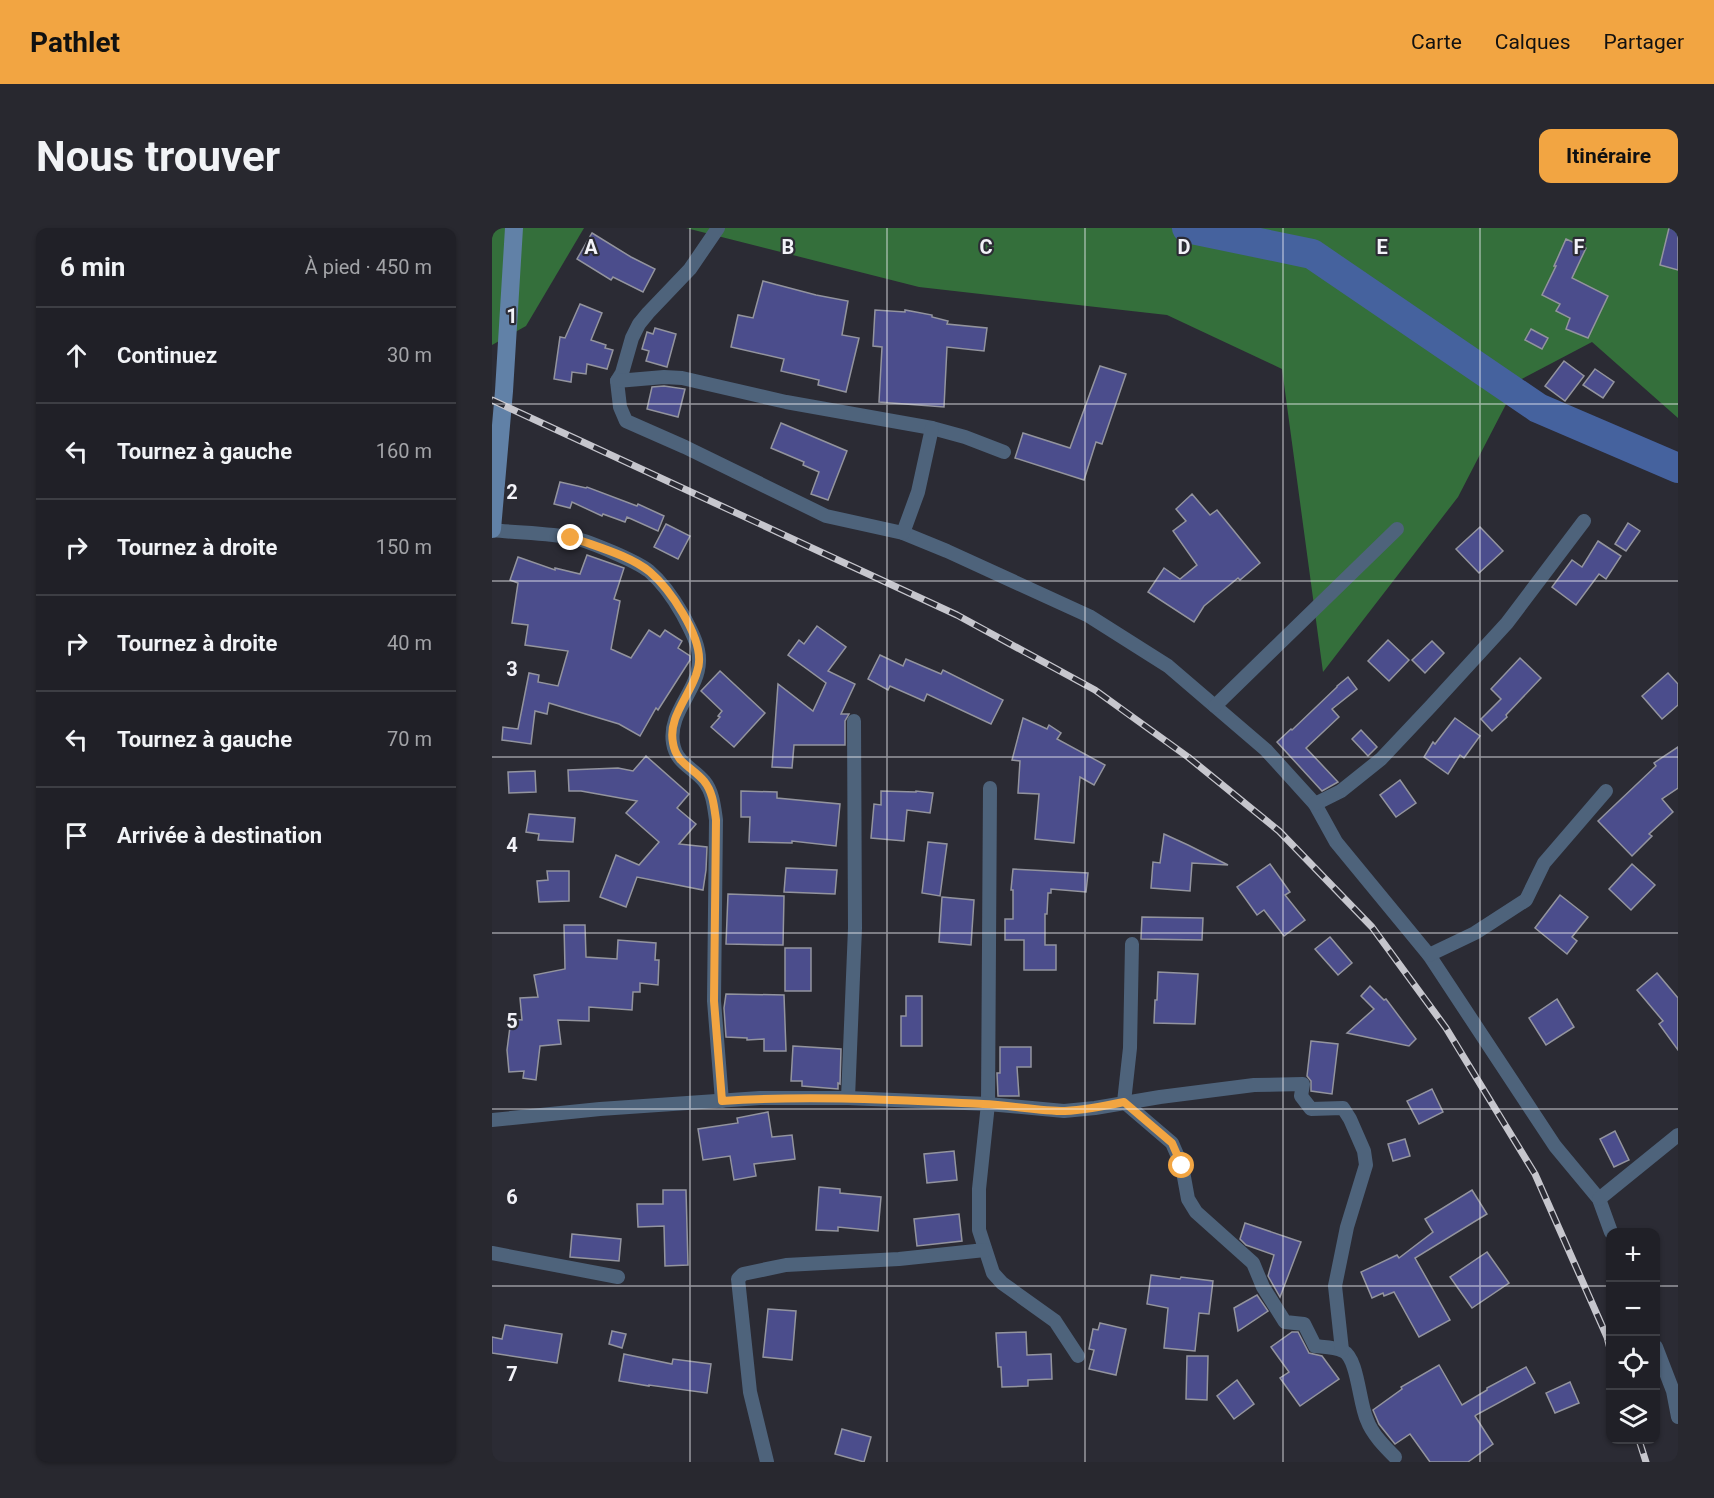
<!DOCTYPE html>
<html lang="fr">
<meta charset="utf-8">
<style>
:root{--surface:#202027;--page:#28282f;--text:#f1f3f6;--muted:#a2a3a7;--line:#3d3e44;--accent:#f2a542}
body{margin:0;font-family:Roboto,sans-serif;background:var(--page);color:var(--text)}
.controls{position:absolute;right:18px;bottom:18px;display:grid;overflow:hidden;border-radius:12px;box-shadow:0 2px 4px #0004}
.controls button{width:54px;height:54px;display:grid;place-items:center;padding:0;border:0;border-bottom:2px solid var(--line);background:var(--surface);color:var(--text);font:30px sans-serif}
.stop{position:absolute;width:18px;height:18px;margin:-14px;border:4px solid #f2a542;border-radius:50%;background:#fff}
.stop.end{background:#f2a542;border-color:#fff;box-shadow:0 2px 6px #0008}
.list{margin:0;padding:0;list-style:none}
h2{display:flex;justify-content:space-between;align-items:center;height:78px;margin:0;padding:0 24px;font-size:26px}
h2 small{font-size:20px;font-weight:400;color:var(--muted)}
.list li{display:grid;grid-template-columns:39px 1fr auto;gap:18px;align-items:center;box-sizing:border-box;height:96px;padding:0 24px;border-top:2px solid var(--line)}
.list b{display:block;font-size:22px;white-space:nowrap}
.list em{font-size:20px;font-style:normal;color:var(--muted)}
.icon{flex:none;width:33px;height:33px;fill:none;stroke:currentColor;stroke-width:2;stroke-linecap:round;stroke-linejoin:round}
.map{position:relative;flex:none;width:1186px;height:1234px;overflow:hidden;border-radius:12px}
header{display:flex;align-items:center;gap:36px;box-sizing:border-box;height:84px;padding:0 30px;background:var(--accent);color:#111}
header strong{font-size:28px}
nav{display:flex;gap:33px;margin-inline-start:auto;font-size:21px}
.intro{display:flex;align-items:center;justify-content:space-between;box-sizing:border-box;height:144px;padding:0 36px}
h1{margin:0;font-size:42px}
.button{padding:15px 27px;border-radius:12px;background:var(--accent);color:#111;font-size:21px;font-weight:700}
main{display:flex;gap:36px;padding:0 36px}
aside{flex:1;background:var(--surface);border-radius:12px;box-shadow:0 2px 4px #0004}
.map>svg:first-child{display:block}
</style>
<header>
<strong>Pathlet</strong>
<nav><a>Carte</a><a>Calques</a><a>Partager</a></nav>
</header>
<div class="intro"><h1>Nous trouver</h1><a class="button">Itinéraire</a></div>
<main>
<aside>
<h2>6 min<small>À pied · 450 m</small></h2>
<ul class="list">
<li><svg class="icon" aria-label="ahead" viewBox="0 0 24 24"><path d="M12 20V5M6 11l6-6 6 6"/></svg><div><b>Continuez</b></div><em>30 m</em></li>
<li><svg class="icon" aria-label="left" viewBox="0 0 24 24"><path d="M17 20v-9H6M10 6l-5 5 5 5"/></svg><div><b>Tournez à gauche</b></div><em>160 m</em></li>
<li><svg class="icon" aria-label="right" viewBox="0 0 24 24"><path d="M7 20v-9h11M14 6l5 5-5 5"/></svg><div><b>Tournez à droite</b></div><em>150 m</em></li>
<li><svg class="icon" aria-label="right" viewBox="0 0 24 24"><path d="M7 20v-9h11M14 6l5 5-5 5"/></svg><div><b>Tournez à droite</b></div><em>40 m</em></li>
<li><svg class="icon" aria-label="left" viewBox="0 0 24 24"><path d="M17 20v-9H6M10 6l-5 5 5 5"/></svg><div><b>Tournez à gauche</b></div><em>70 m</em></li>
<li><svg class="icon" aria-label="arrive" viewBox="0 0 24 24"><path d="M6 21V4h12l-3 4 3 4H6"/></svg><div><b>Arrivée à destination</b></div></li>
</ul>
</aside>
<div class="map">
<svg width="1186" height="1234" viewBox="0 0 1186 1234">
<rect width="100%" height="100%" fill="#2b2b34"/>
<g fill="#346f3b">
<path d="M0 0H92L34 98 0 117Z"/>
<path d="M194 0H1186V190L1100 114 1026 153 966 269 831 444 790 141 675 87 427 59Z"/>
</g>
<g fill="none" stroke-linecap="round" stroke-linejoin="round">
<path stroke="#45629e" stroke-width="30" d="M695 0 820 26 1046 180 1186 240"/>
</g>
<g fill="#4b4d8c" stroke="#93949e" stroke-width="1.5">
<path d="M1177 0H1186V42L1168 37Z"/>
<path d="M100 5 139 29 163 41 151 64 121 49 119 52 85 31Z"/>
<path d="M1074 11 1094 20 1080 50 1116 68 1096 110 1074 101 1078 90 1064 83 1068 76 1050 67 1064 38H1062Z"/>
<path d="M271 53 324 67 356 73 350 107 367 110 354 164 326 157 327 152 289 143 292 131 239 119 246 87 261 90Z"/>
<path d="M88 76 110 85 99 112 114 117 113 120 121 122 115 141 95 136 94 146 80 144 79 154 62 151 68 109 73 110Z"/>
<path d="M383 82 413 84V82L440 87V89L456 93 455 96 495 100 492 123 455 119 452 179 387 174 390 119 381 118Z"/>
<path d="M163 100 184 106 175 139 154 133 157 123 150 121 155 104 161 106Z"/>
<path d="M1039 101 1056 110 1050 121 1033 112Z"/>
<path d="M1072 133 1092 148 1073 173 1053 158Z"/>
<path d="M608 138 634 146 610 216 604 214 592 252 523 230 531 205 578 220Z"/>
<path d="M1103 141 1122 154 1111 170 1091 157Z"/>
<path d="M172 158 193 161 186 189 155 181 160 159Z"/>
<path d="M289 195 355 223 336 272 319 266 327 244 311 237 312 234 279 220Z"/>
<path d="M68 254 94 260 95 259 145 278 146 276 172 288 166 303 135 289 133 294 111 286 110 288 80 274 78 280 62 276Z"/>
<path d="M700 266 718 287 725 282 768 335 748 352 746 350 712 378 702 394 656 364 672 340 688 351 705 337 681 303 694 293 684 281Z"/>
<path d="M1136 295 1148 303 1134 323 1123 316Z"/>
<path d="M174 296 198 308 186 331 162 319Z"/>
<path d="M988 299 1011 323 987 345 964 321Z"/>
<path d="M1106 313 1129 328 1114 351 1107 346 1084 377 1060 359 1080 332 1090 339Z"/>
<path d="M95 327 132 340 122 371 128 373 119 421 139 430 157 402 168 409 173 402 190 413 186 420 198 428V432L166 482 164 480 148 508 127 496 57 475 55 486 43 483 39 516 10 512 11 499 26 501 37 445 47 447 46 454 66 458 76 423 33 417 36 397 20 395 26 355 18 352 26 329 63 342V340L88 346Z"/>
<path d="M325 398 354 419 336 443 363 456 349 486H357L353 493V517H302L300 540 280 539 286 456 321 483 334 455 296 427 307 412 312 416Z"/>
<path d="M896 412 917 432 897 453 876 433Z"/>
<path d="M940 413 952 425 933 445 920 432Z"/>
<path d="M388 427 411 438 414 431 449 446 451 442 511 472 499 496 435 466 432 473 398 458 396 462 376 451Z"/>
<path d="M1028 430 1049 450 1014 487 1015 489 1000 503 989 491 1009 471 999 461Z"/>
<path d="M228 443 273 485 242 519 219 499 228 489 226 488 230 483 209 463Z"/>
<path d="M1176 445 1186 456V477L1170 491 1150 468Z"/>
<path d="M856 449 865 461 840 481 847 489 814 520 846 554 830 563 785 514 799 501 800 502 845 459V458Z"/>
<path d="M531 490 555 501 557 497 569 505 565 511 613 537 602 557 588 549 582 615 543 611 547 566 526 565 528 533 520 532Z"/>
<path d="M963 490 988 508 972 530 968 527 956 546 932 529 941 514 943 516Z"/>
<path d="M869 502 885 519 876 528 860 511Z"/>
<path d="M1186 519V560L1170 571 1181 584 1157 606 1160 608 1140 628 1106 593 1164 538 1162 535Z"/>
<path d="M154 528 197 566 185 580 204 596 187 616 215 619 214 642 211 662 145 649 134 679 108 669 124 627 147 637 167 614 134 585 145 573 89 563H77L76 542 126 540 141 543Z"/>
<path d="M43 543 44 564 17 565 16 544Z"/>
<path d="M908 552 924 575 904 589 888 567Z"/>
<path d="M249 563 285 564V570L348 576 344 618 300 613V615L257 614 258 589H249Z"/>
<path d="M389 563 424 564V563L441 565 438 585 415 582 412 613 379 610 382 576 389 577Z"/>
<path d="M37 586 83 590 81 614 46 612 47 606 34 604Z"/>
<path d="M672 606 696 617 736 637 700 635 698 663 659 660 661 634 668 635Z"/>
<path d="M436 614 455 616 448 668 430 665Z"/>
<path d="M778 636 798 664 793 667 813 692 792 708 772 682 765 687 745 659Z"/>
<path d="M1140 636 1163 657 1139 682 1117 661Z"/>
<path d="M294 640 345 642 343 666 292 664Z"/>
<path d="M521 641 596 645 594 664 559 661V665H556L555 686H553V717H564V742H532V712H513V691H521V662H519Z"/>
<path d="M55 643H77V673L47 674 45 653 56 652Z"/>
<path d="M236 666 292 668 291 717 234 716Z"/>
<path d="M1068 667 1096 689 1080 709 1085 713 1075 726 1043 700Z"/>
<path d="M450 669 482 672 479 717 447 714Z"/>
<path d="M650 689 711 690 710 712 649 711Z"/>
<path d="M72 697H93L94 729 125 731 126 712 164 715 163 732H167L166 757 148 755V764H141L140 782 97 779V793L66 792 69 816 48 818 44 852 31 850 32 843 17 844 15 822 19 791 30 792 28 770 46 769 42 747 73 741Z"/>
<path d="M838 709 860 735 846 747 823 721Z"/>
<rect x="293" y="720" width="26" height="43"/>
<path d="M666 744 706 746 703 796 662 795 663 772H665Z"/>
<path d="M1165 745 1186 770V822L1167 796 1171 793 1145 762Z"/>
<path d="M878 758 892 772 894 771 924 811 917 818 855 805 882 781 869 768Z"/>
<path d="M234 766 292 767 294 823H272V811L255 812V810L234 809 232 780Z"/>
<path d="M414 768H430V818H409V788H414Z"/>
<path d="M1065 771 1082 799 1054 817 1037 790Z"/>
<path d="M819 813 846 816 840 866 819 863V853L815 848Z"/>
<path d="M301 818 349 821 348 856 346 855V861L310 858V853H299Z"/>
<path d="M508 819H539V839H525L527 868H506L505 845H508Z"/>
<path d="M940 861 951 884 927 896 915 873Z"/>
<path d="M276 884 280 909 300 907 303 931 262 936 264 948 242 952 238 928 211 932 206 901 246 895 245 890Z"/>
<path d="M1123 903 1137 932 1122 939 1108 911Z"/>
<path d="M913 911 918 928 901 933 896 916Z"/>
<path d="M462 923 465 952 435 955 432 926Z"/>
<path d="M327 959 348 961V965L389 969 386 1003 346 999V1003L324 1002Z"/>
<path d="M171 962H194L196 1037 173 1038 172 998 146 999 145 976H171Z"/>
<path d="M980 962 995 986 923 1030 958 1092 927 1109 902 1064 892 1068 891 1065 880 1070 869 1044 905 1027 907 1030 941 1004 933 991Z"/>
<path d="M467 986 470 1013 425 1018 422 991Z"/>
<path d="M753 995 809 1014 788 1069 776 1048 782 1027 754 1017 748 1011Z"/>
<path d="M80 1006 129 1011 127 1033 78 1029Z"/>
<path d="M995 1024 1017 1055 980 1080 958 1049Z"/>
<path d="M659 1047 688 1051 689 1049 721 1053 717 1086 707 1085 703 1123 672 1120 676 1080 655 1076Z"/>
<path d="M765 1067 776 1083 746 1103 742 1080Z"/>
<path d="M276 1081 304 1083 300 1132 271 1129Z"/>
<path d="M608 1095 634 1101 624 1147 597 1141 602 1122 597 1121 601 1101 606 1102Z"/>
<path d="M13 1097 70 1106 65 1135 0 1125V1109L10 1111Z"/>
<path d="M120 1103 134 1106 130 1120 117 1116Z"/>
<path d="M534 1104 535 1127 559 1126 560 1151 536 1152V1158L510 1159 509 1139H506L504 1105Z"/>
<path d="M800 1104H806L817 1125 830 1128 847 1151 808 1178 788 1150 797 1144 779 1119Z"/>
<path d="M132 1126 180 1136 181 1131 219 1136 215 1165 157 1157V1158L127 1153Z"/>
<path d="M695 1128H716L715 1172 694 1171Z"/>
<path d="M947 1137 970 1177 995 1162V1160L1034 1139 1043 1155 984 1187 983 1188 1001 1216 976 1234H938L918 1206 903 1216 887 1196 881 1182 910 1161 909 1159Z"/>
<path d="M745 1152 762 1176 742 1191 725 1168Z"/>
<path d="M1078 1154 1087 1175 1063 1185 1054 1165Z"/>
<path d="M350 1201 379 1209 372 1234 343 1226Z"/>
</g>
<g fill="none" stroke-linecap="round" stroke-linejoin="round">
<g stroke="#4e637b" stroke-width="14">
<path d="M226 0 198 41 156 85 147 96 140 110 130 145 125 153 128 179 134 193 193 219 334 288 411 305 455 323 597 388 676 438 774 522 823 576 844 614 937 727 1063 918 1107 971 1119 1004"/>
<path d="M125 153 172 149 190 150 294 174 440 200 473 209 512 224"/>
<path d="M0 302C27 305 56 305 82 310 99 314 144 333 157 343 170 354 183 373 191 387 198 401 208 417 207 434 206 463 176 484 181 515 184 535 200 539 212 553 221 564 222 578 224 592L222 773 230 873"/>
<path d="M411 305 426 264 440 200"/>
<path d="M723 478 905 301"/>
<path d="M498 560 496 876 487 961V1002L501 1045 510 1055 563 1093 586 1128"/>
<path d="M823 576 849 563 889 531 939 478 1015 395 1092 293"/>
<path d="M640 716 638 820 632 874 680 915 690 938 696 971 704 984 761 1035 771 1059 793 1094 812 1096 823 1118C831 1119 843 1119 851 1123 866 1130 867 1175 875 1192 880 1206 893 1219 903 1229"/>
<path d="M937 727 983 705 1034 672 1052 635 1114 563"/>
<path d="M356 870 363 700 362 493"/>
<path d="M0 892 108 881 268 870H356L496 876 572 883 603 880 668 869 762 857 811 856 809 868 819 881 851 880 858 891 872 923 874 937 855 999 843 1058 850 1122"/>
<path d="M1107 971 1186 907"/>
<path d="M0 1025 126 1049"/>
<path d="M1164 1119 1181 1163 1186 1189"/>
<path d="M275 1234 258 1164 246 1051 251 1046 294 1037 407 1031 493 1022"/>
</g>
<path stroke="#6181a7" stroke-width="18" d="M0 301 12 163 22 0"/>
<g stroke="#c6c6cd" stroke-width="7">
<g id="rail">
<path d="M0 172 465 387 603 462 696 529 787 603 880 699 954 800 1043 946 1115 1109 1118 1121"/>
<path d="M1147 1212 1154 1234"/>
</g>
</g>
<use href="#rail" stroke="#2b2b34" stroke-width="4.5" stroke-dasharray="14" stroke-linecap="butt"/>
</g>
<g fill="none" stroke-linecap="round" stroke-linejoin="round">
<path stroke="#f2a542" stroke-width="8" d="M79 310 87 312C109 320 140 329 158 344 178 361 209 407 207 434 207 439 205 443 204 447 196 470 176 490 181 515 184 535 200 539 212 553 221 564 222 578 224 592L222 773 230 873C317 867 404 872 491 876 518 877 546 883 573 883 593 882 613 878 632 874L680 915 690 938"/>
</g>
<path fill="none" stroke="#f2f2f8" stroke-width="1.5" stroke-opacity="0.55" d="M198 0V1234M395 0V1234M593 0V1234M791 0V1234M988 0V1234M0 176H1186M0 353H1186M0 529H1186M0 705H1186M0 881H1186M0 1058H1118M1164 1058H1186"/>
<g font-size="20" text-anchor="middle" font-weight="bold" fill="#f2f2f8" stroke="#2b2b34" stroke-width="4.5" stroke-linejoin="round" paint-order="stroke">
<text x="99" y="26">A</text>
<text x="296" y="26">B</text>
<text x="494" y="26">C</text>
<text x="692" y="26">D</text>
<text x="890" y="26">E</text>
<text x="1087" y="26">F</text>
<text x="20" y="95">1</text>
<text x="20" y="271">2</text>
<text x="20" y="448">3</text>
<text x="20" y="624">4</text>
<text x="20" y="800">5</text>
<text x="20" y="976">6</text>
<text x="20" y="1153">7</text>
</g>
</svg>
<div class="controls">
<button>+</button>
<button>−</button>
<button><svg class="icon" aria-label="locate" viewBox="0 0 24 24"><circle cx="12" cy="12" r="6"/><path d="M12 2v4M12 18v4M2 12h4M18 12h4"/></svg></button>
<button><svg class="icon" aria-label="layers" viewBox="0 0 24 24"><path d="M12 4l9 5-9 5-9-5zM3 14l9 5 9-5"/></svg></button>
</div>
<div class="stop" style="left:690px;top:938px"></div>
<div class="stop end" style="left:79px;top:310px"></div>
</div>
</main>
